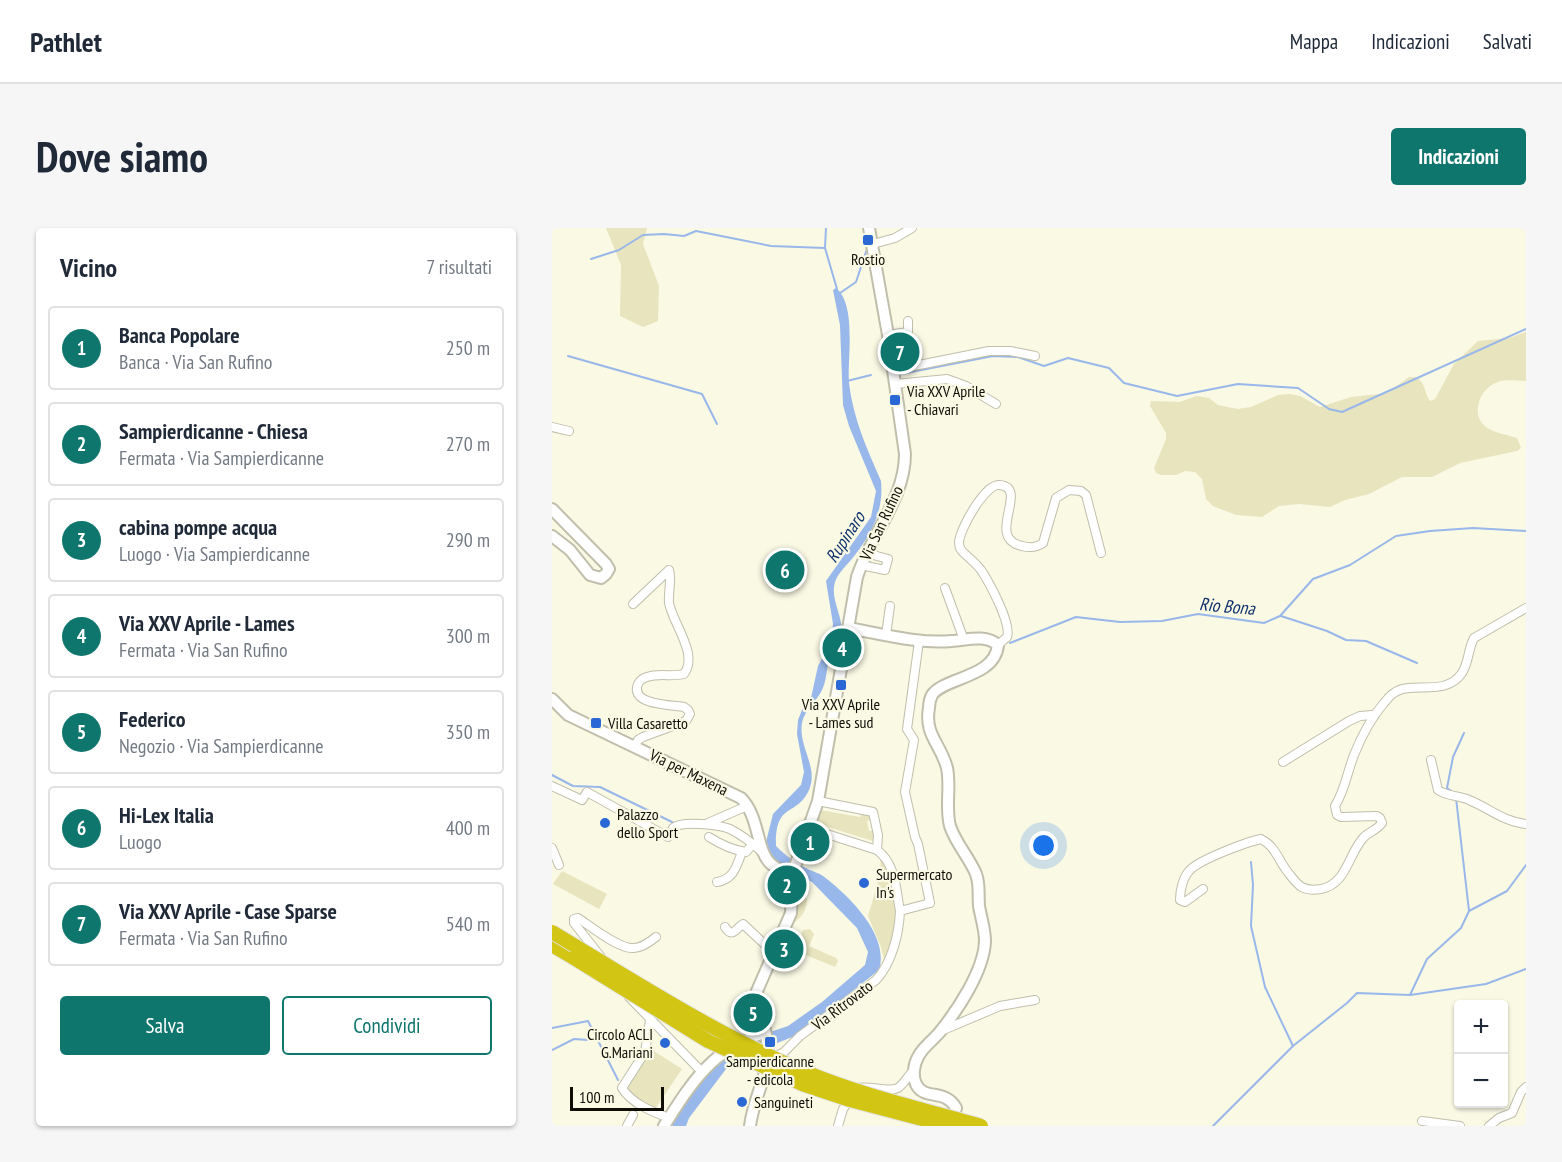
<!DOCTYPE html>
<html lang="it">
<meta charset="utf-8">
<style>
:root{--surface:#fff;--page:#f6f6f7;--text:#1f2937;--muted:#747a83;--line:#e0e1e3;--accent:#0f766e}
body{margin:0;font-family:"PT Sans Narrow",sans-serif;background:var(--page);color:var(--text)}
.controls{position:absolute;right:18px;bottom:18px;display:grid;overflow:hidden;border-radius:6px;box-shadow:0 2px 4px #0004}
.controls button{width:54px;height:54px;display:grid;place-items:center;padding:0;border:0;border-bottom:2px solid var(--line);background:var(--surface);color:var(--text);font:30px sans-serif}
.scale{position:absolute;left:18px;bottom:15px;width:94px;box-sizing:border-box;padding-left:6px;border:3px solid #0e0e07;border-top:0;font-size:16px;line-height:21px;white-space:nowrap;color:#0e0e07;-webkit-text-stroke:4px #faf9e4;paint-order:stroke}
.you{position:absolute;left:492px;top:618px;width:21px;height:21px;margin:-15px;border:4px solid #fff;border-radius:50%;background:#1a73e8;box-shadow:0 0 0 9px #1a73e833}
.badge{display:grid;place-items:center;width:39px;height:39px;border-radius:50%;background:var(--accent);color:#fff;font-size:20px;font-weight:700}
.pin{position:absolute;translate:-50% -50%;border:3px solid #fff;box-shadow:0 2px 6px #0006}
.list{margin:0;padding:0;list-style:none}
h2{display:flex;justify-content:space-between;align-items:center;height:78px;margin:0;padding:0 24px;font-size:26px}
h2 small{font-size:20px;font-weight:400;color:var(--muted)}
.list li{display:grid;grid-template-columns:39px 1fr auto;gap:18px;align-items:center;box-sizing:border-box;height:84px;margin:0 12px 12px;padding:0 12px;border:2px solid var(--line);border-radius:6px}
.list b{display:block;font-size:22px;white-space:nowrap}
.list p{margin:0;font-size:20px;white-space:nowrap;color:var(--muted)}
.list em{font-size:20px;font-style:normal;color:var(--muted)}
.actions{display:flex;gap:12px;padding:18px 24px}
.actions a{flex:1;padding:14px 0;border:2px solid var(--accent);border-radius:6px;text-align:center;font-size:21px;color:var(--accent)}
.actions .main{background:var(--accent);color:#fff}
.map{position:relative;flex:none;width:974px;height:898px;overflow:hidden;border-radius:6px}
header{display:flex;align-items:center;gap:36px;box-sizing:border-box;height:84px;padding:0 30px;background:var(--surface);border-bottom:2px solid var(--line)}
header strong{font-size:28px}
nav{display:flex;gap:33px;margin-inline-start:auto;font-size:21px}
.intro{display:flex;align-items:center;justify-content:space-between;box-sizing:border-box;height:144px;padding:0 36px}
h1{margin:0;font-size:42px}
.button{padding:15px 27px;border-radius:6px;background:var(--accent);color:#fff;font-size:21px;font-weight:700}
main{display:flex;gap:36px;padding:0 36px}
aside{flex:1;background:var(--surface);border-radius:6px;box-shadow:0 2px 4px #0004}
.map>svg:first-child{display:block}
</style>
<header>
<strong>Pathlet</strong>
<nav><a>Mappa</a><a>Indicazioni</a><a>Salvati</a></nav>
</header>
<div class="intro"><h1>Dove siamo</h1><a class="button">Indicazioni</a></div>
<main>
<aside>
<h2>Vicino<small>7 risultati</small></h2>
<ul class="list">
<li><span class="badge">1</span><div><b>Banca Popolare</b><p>Banca · Via San Rufino</p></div><em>250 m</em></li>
<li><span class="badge">2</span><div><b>Sampierdicanne - Chiesa</b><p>Fermata · Via Sampierdicanne</p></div><em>270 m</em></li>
<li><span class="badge">3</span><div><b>cabina pompe acqua</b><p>Luogo · Via Sampierdicanne</p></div><em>290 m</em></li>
<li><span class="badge">4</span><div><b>Via XXV Aprile - Lames</b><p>Fermata · Via San Rufino</p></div><em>300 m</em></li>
<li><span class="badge">5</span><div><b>Federico</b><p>Negozio · Via Sampierdicanne</p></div><em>350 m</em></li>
<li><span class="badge">6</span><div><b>Hi-Lex Italia</b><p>Luogo</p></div><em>400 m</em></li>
<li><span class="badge">7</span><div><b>Via XXV Aprile - Case Sparse</b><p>Fermata · Via San Rufino</p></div><em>540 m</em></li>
</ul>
<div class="actions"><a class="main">Salva</a><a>Condividi</a></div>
</aside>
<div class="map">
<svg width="974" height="898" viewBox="0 0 974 898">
<rect width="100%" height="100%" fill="#faf9e4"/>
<g fill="#e7e4be">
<path d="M54 0H95L91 16 107 58 106 93 91 99 68 88 69 37Z"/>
<path d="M974 104V153C965 153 954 151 946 154 927 160 918 187 934 199 942 205 956 207 965 210L969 220 965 223 908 235 880 249H850L817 266 793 272 778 279 747 276 727 278 710 289 684 287 661 278 654 271 650 251 643 244 633 243 624 247H609L604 245 602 240 614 211V205L598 178 599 173 628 174 644 168 657 170 666 177 686 181 699 179 726 167 737 166 748 168 768 179 799 169 835 165 857 149H864C874 155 872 165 878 173L883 171 902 136 926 113 957 110Z"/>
<path d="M268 582 308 589 310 585 320 588V591L315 593 317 603 323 602 321 613 263 595Z"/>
<path d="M328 628 338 641 345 690V699L332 732 329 719 316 688 329 644Z"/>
<path d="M10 643 55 666 47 681 1 656Z"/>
<path d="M251 667 255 671C255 681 250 690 241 695L247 669Z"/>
<path d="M258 701 262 706 257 718 284 730 286 733 283 739 242 722 244 717 241 715 246 713 251 702Z"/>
<path d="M100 822 130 841 103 881 74 861Z"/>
</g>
<path fill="#98b7ea" d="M284 60C305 77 295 131 297 155 301 190 315 221 329 253 332 285 318 309 299 332 292 340 283 348 282 359 280 375 293 393 289 408 287 416 281 422 278 429 274 440 275 454 269 464 263 475 252 483 250 495 246 519 267 539 257 562 244 590 223 573 224 618 234 628 245 636 258 642 262 644 267 645 271 648 296 667 338 707 327 742L245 807 203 824 174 841 137 890 134 898H120L147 852 170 831 218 804 236 798 270 774 313 737 316 724 305 700 260 654 217 630 214 614 221 586 249 557 252 544 245 506 246 492 250 482 259 470 266 438 279 414 281 396 274 353 319 289 324 263 297 198 291 177 288 97 281 62Z"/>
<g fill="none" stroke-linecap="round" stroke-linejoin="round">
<g stroke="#98b7ea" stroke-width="2">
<path d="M274 0 273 20 285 61"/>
<path d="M39 31 67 22 91 7 112 6 132 8 144 3 219 18 273 20"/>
<path d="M288 65 304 54 316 18"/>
<path d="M16 128 150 166 165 196"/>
<path d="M349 146 441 128 466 129 492 138 516 130 557 140 572 155 625 168 686 156 746 160 777 181 790 184 974 101"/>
<path d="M295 153 319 147"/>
<path d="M729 388 775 403 794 412 814 413 865 435"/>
<path d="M458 415 524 389 568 394 610 393 646 386 712 395 728 388 761 351 798 337 844 308 878 303 921 300 974 303"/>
<path d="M0 547 21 558 48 559 120 594"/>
<path d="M902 565 895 560 901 529 912 505"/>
<path d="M699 634 701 657 699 698 713 759 741 818"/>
<path d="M917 683 955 663 974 637"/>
<path d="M858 767 934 756 974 741"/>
<path d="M0 800 36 793 66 852"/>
<path d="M0 822 22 811 36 812 45 810"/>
<path d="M661 898 741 818 795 775 805 765 858 767 875 731 909 700 917 683 904 570"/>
</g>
<g stroke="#c0bfab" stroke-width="10">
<g id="street">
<path d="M321 16 343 10 360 0"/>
<path d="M336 107 356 104V93"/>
<path d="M342 142 437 123H458L483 128"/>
<path d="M343 156 395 151 414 158 444 176"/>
<path d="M0 199 17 203"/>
<path d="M309 337 333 342 336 331 314 325"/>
<path d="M393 360 412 412"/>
<path d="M81 376 117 342C120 353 116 364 117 375 121 396 147 427 132 446 120 449 107 445 95 449 90 450 86 454 85 459 82 477 119 477 132 479L136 482 138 486 134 493 91 509 86 512 83 518"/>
<path d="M334 407 338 378"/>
<path d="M446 417 455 409C460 396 437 354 429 342 425 336 418 331 413 326 409 323 407 320 407 315 407 302 433 256 447 257 479 259 432 310 470 318 478 320 484 320 491 315L504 270 517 262 529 263 534 267 549 325"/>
<path d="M879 532 886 562C896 569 907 567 917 572 937 580 952 594 974 596"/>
<path d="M731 534 797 493 808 488 820 487"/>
<path d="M0 558 30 572 35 564 116 609C117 608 120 601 121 600 130 592 168 597 178 601 190 607 200 615 210 624"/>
<path d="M266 573 321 584 326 607 325 622C344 636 344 662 348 683"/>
<path d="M156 595 195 578"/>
<path d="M256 600 325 622"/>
<path d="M157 609C168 616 180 622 194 624L201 616"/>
<path d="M0 620 7 637"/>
<path d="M165 654C182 651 184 639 190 624"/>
<path d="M651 661 633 674 628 672C628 662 631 648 639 641 650 631 694 614 709 611 723 618 726 631 735 643 746 657 749 664 769 661 795 656 796 626 812 609 817 604 825 602 830 595L828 590 825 588 789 589 785 587 783 578C793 562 795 545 802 527 810 507 818 491 832 475 835 472 838 467 842 465 859 452 893 470 910 445 917 434 916 421 922 410L974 380"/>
<path d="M173 699C180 711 184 700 191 696L222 725"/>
<path d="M49 729 22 695V691L26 690C38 698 68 722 82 720 89 720 99 713 104 709"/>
<path d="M77 769 150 844"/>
<path d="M98 792 93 824 70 860C80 876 101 884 117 890"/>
<path d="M389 803 448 778 483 772"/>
<path d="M222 829 232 824 248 808 324 752C340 735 347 706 348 683L378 675 366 616 363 609 353 564 362 512 355 501 367 413"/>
<path d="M305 860C317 857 336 865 346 860 352 856 357 846 363 841"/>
<path d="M870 893 908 898"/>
<path d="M75 898 81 887"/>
<path d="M286 898 291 881 299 870"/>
<path d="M937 898 947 890 960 885 969 864 974 859"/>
</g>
</g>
<g stroke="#c0bfab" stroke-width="14">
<g id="secondary">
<path d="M0 281 54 336 57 341 54 346 49 350 38 347 18 322 0 308"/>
<path d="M296 400C330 406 366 416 400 413 415 412 433 406 446 417 443 450 392 449 380 467 378 471 377 476 377 480 372 507 389 516 395 540 399 559 393 579 398 598 404 616 417 629 424 646 428 656 426 667 427 678 429 690 433 701 433 713 432 743 405 783 387 805 380 813 370 820 366 829 362 836 360 848 364 856 372 873 393 860 404 880L399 898"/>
<path d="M0 471 16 487 189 570C208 589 204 623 219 636 225 641 234 645 240 649"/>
<path d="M112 898C140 854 160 821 212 805"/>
<path d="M198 898C201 874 211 857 215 835 219 814 209 790 205 770V763L239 685 241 644 266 573 305 349C319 306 353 271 353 226L336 107 317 0"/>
</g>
</g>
<g stroke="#e2e2e1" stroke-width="16">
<path id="highway" d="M0 717 22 730"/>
</g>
<use href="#street" stroke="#fff" stroke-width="8"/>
<use href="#secondary" stroke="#fff" stroke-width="10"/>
<use href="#highway" stroke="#d3c513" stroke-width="14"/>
<g stroke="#e2e2e1" stroke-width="16" stroke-linecap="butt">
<g id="highway-bridge">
<path d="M0 704C82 753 163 806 251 843 308 867 370 881 429 898"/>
<path d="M22 730 156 813 250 856 298 872 397 898"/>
</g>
</g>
<use href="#highway-bridge" stroke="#d3c513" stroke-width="14"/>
</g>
<g fill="#2a68d5" stroke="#faf9e4" stroke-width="2">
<rect x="310" y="6" width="12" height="12" rx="3"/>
<rect x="337" y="166" width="12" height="12" rx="3"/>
<rect x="283" y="451" width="12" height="12" rx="3"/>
<rect x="38" y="489" width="12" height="12" rx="3"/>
<circle cx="53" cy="595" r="6"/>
<circle cx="312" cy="655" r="6"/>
<rect x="212" y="808" width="12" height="12" rx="3"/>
<circle cx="113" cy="815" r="6"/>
<circle cx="190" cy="874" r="6"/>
</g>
<g text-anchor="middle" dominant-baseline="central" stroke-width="4.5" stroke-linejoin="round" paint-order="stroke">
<g font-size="16" fill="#0e0e07" stroke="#faf9e4" text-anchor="start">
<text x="316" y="31" text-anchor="middle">Rostio</text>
<text x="355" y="163">Via XXV Aprile<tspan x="355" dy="18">- Chiavari</tspan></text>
<text x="289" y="476" text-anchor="middle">Via XXV Aprile<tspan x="289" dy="18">- Lames sud</tspan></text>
<text x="56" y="495">Villa Casaretto</text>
<text x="65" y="586">Palazzo<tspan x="65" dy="18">dello Sport</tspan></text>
<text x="324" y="646">Supermercato<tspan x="324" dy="18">In's</tspan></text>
<text x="101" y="806" text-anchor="end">Circolo ACLI<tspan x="101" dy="18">G.Mariani</tspan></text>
<text x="218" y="833" text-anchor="middle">Sampierdicanne<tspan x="218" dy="18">- edicola</tspan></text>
<text x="202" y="874">Sanguineti</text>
</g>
<g font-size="16" fill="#0e0e07" stroke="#faf9e4">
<text transform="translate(329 295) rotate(-65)">Via San Rufino</text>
<text transform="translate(137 544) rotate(26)">Via per Maxena</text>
<text transform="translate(290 777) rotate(-37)">Via Ritrovato</text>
</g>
<g font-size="18" font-style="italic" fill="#0f316d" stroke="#faf9e4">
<text transform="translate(293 309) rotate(-57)">Rupinaro</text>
<text transform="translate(675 378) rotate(5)">Rio Bona</text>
</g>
</g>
</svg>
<div class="controls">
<button>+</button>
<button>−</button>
</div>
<div class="scale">100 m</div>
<div class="you"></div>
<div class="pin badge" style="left:258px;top:614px">1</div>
<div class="pin badge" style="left:235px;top:657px">2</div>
<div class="pin badge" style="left:232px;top:721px">3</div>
<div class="pin badge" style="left:290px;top:420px">4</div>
<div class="pin badge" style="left:201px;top:785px">5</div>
<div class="pin badge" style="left:233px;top:342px">6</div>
<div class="pin badge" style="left:348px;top:124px">7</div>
</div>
</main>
